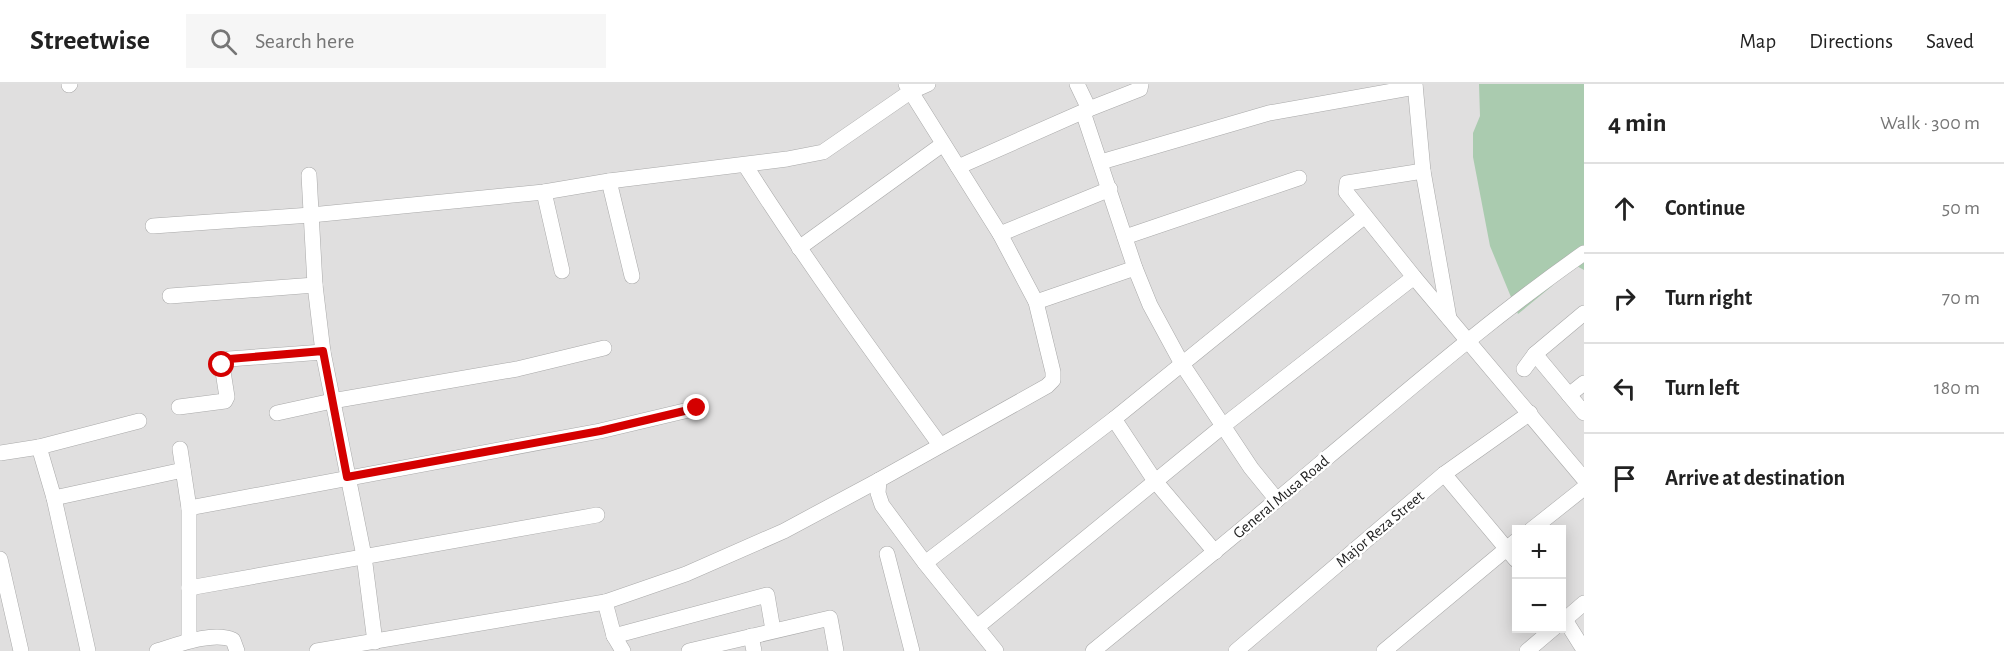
<!DOCTYPE html>
<meta charset="utf-8">
<style>
:root{--surface:#fff;--page:#f6f6f6;--text:#222;--muted:#767676;--line:#e0e0e0}
body{margin:0;font-family:"Alegreya Sans",sans-serif;background:var(--page);color:var(--text)}
.controls{position:absolute;right:18px;bottom:18px;display:grid;overflow:hidden;border-radius:0px;box-shadow:0 3px 15px #0003}
.controls button{width:54px;height:54px;display:grid;place-items:center;padding:0;border:0;border-bottom:2px solid var(--line);background:var(--surface);color:var(--text);font:30px sans-serif}
.stop{position:absolute;width:18px;height:18px;margin:-14px;border:4px solid #d40000;border-radius:50%;background:#fff}
.stop.end{background:#d40000;border-color:#fff;box-shadow:0 2px 6px #0008}
.list{margin:0;padding:0;list-style:none}
h2{display:flex;justify-content:space-between;align-items:center;height:78px;margin:0;padding:0 24px;font-size:26px}
h2 small{font-size:20px;font-weight:400;color:var(--muted)}
.list li{display:grid;grid-template-columns:39px 1fr auto;gap:18px;align-items:center;box-sizing:border-box;height:90px;padding:0 24px;border-top:2px solid var(--line)}
.list b{display:block;font-size:22px;white-space:nowrap}
.list em{font-size:20px;font-style:normal;color:var(--muted)}
.icon{flex:none;width:33px;height:33px;fill:none;stroke:currentColor;stroke-width:2;stroke-linecap:round;stroke-linejoin:round}
.map{position:relative;flex:none;width:1584px;height:567px;overflow:hidden}
header{display:flex;align-items:center;gap:36px;box-sizing:border-box;height:84px;padding:0 30px;background:var(--surface);border-bottom:2px solid var(--line)}
header strong{font-size:28px}
nav{display:flex;gap:33px;margin-inline-start:auto;font-size:21px}
.search{width:420px;height:54px;background:var(--page);display:flex;align-items:center;gap:15px;box-sizing:border-box;padding:0 21px;border-radius:0px;color:var(--muted);font-size:22px}
main{display:flex}
aside{flex:1;background:var(--surface)}
.map>svg:first-child{display:block}
</style>
<header>
<strong>Streetwise</strong>
<div class="search"><svg class="icon" aria-label="search" viewBox="0 0 24 24"><circle cx="10" cy="10" r="6"/><path d="M15 15l6 6"/></svg>Search here</div>
<nav><a>Map</a><a>Directions</a><a>Saved</a></nav>
</header>
<main>
<div class="map">
<svg width="1584" height="567" viewBox="0 0 1584 567">
<rect width="100%" height="100%" fill="#f2efe9"/>
<path fill="#e0dfdf" fill-rule="evenodd" d="M0 0H1584V567H0ZM1516 446H1562V544H1516Z"/>
<path fill="#aacbaf" d="M1479 0H1584V186L1564 175 1552 202 1518 230 1490 162 1473 73V49L1480 32Z"/>
<g fill="none" stroke-linecap="round" stroke-linejoin="round">
<g stroke="#a9a9a9" stroke-width="16">
<g id="minor">
<path d="M906 0 1000 150 1036 218 1053 288V296L1047 302 879 396 878 409 882 421 925 479 996 567"/>
<path d="M1077 0 1089 25"/>
<path d="M1415 0 1423 87 1449 234"/>
<path d="M69 1 70 0"/>
<path d="M1083 28 1135 184 1150 221 1182 280 1251 384 1277 416"/>
<path d="M1101 78 1269 29 1415 3"/>
<path d="M745 81C806 177 873 269 940 361"/>
<path d="M958 83 1089 25 1140 5 1141 0"/>
<path d="M1423 87 1347 99 1346 108 1414 193 1584 395"/>
<path d="M309 91 315 201 323 268 364 472 375 558"/>
<path d="M609 97 632 192"/>
<path d="M544 108 562 187"/>
<path d="M153 142 311 131 544 108 609 97 787 75 823 68 910 8 928 0"/>
<path d="M1000 150 1110 105"/>
<path d="M1125 153 1299 94"/>
<path d="M799 164 943 60"/>
<path d="M170 212 315 201"/>
<path d="M1036 218 1135 184"/>
<path d="M1535 270 1584 329"/>
<path d="M1524 285 1535 270 1584 229"/>
<path d="M1569 311 1584 299"/>
<path d="M179 323 225 317 227 313 222 281 229 275 323 268"/>
<path d="M277 329 332 317 517 285 604 264"/>
<path d="M1114 335 1155 397 1215 468"/>
<path d="M39 363 54 414 88 567"/>
<path d="M180 365 189 424V556"/>
<path d="M0 369 39 363 139 337"/>
<path d="M1444 390 1516 476"/>
<path d="M54 414 183 386"/>
<path d="M189 424 600 347 697 324"/>
<path d="M1531 446 1584 404"/>
<path d="M887 470 912 567"/>
<path d="M0 475 21 567"/>
<path d="M925 479 1114 335 1365 132"/>
<path d="M189 504 597 431"/>
<path d="M605 518 614 552 623 567"/>
<path d="M1562 531 1584 566"/>
<path d="M1562 538 1584 519"/>
<path d="M977 543 1223 342 1414 193"/>
<path d="M614 552 767 511 773 546"/>
<path d="M751 552 754 567"/>
<path d="M157 567C177 561 213 547 233 556L237 567"/>
<path d="M317 567 605 518 686 490 784 447 879 396"/>
<path d="M689 567 830 534 836 567"/>
<path d="M1093 567C1172 503 1250 439 1328 373 1412 303 1494 232 1584 169"/>
<path d="M1236 567 1444 390 1530 329"/>
<path d="M1384 567 1516 457"/>
<path d="M1527 567 1554 544"/>
</g>
</g>
<use href="#minor" stroke="#fff" stroke-width="15"/>
</g>
<g fill="none" stroke-linecap="round" stroke-linejoin="round">
<path stroke="#d40000" stroke-width="8" d="M222 281 229 275 323 267 347 393 600 347 697 324"/>
</g>
<g text-anchor="middle" dominant-baseline="central" stroke-width="5" stroke-linejoin="round" paint-order="stroke">
<g font-size="16" fill="#222" stroke="#fff">
<text transform="translate(1281 413) rotate(-40)">General Musa Road</text>
<text transform="translate(1380 445) rotate(-40)">Major Reza Street</text>
</g>
</g>
</svg>
<div class="controls">
<button>+</button>
<button>−</button>
</div>
<div class="stop" style="left:222px;top:281px"></div>
<div class="stop end" style="left:697px;top:324px"></div>
</div>
<aside>
<h2>4 min<small>Walk · 300 m</small></h2>
<ul class="list">
<li><svg class="icon" aria-label="ahead" viewBox="0 0 24 24"><path d="M12 20V5M6 11l6-6 6 6"/></svg><div><b>Continue</b></div><em>50 m</em></li>
<li><svg class="icon" aria-label="right" viewBox="0 0 24 24"><path d="M7 20v-9h11M14 6l5 5-5 5"/></svg><div><b>Turn right</b></div><em>70 m</em></li>
<li><svg class="icon" aria-label="left" viewBox="0 0 24 24"><path d="M17 20v-9H6M10 6l-5 5 5 5"/></svg><div><b>Turn left</b></div><em>180 m</em></li>
<li><svg class="icon" aria-label="arrive" viewBox="0 0 24 24"><path d="M6 21V4h12l-3 4 3 4H6"/></svg><div><b>Arrive at destination</b></div></li>
</ul>
</aside>
</main>
